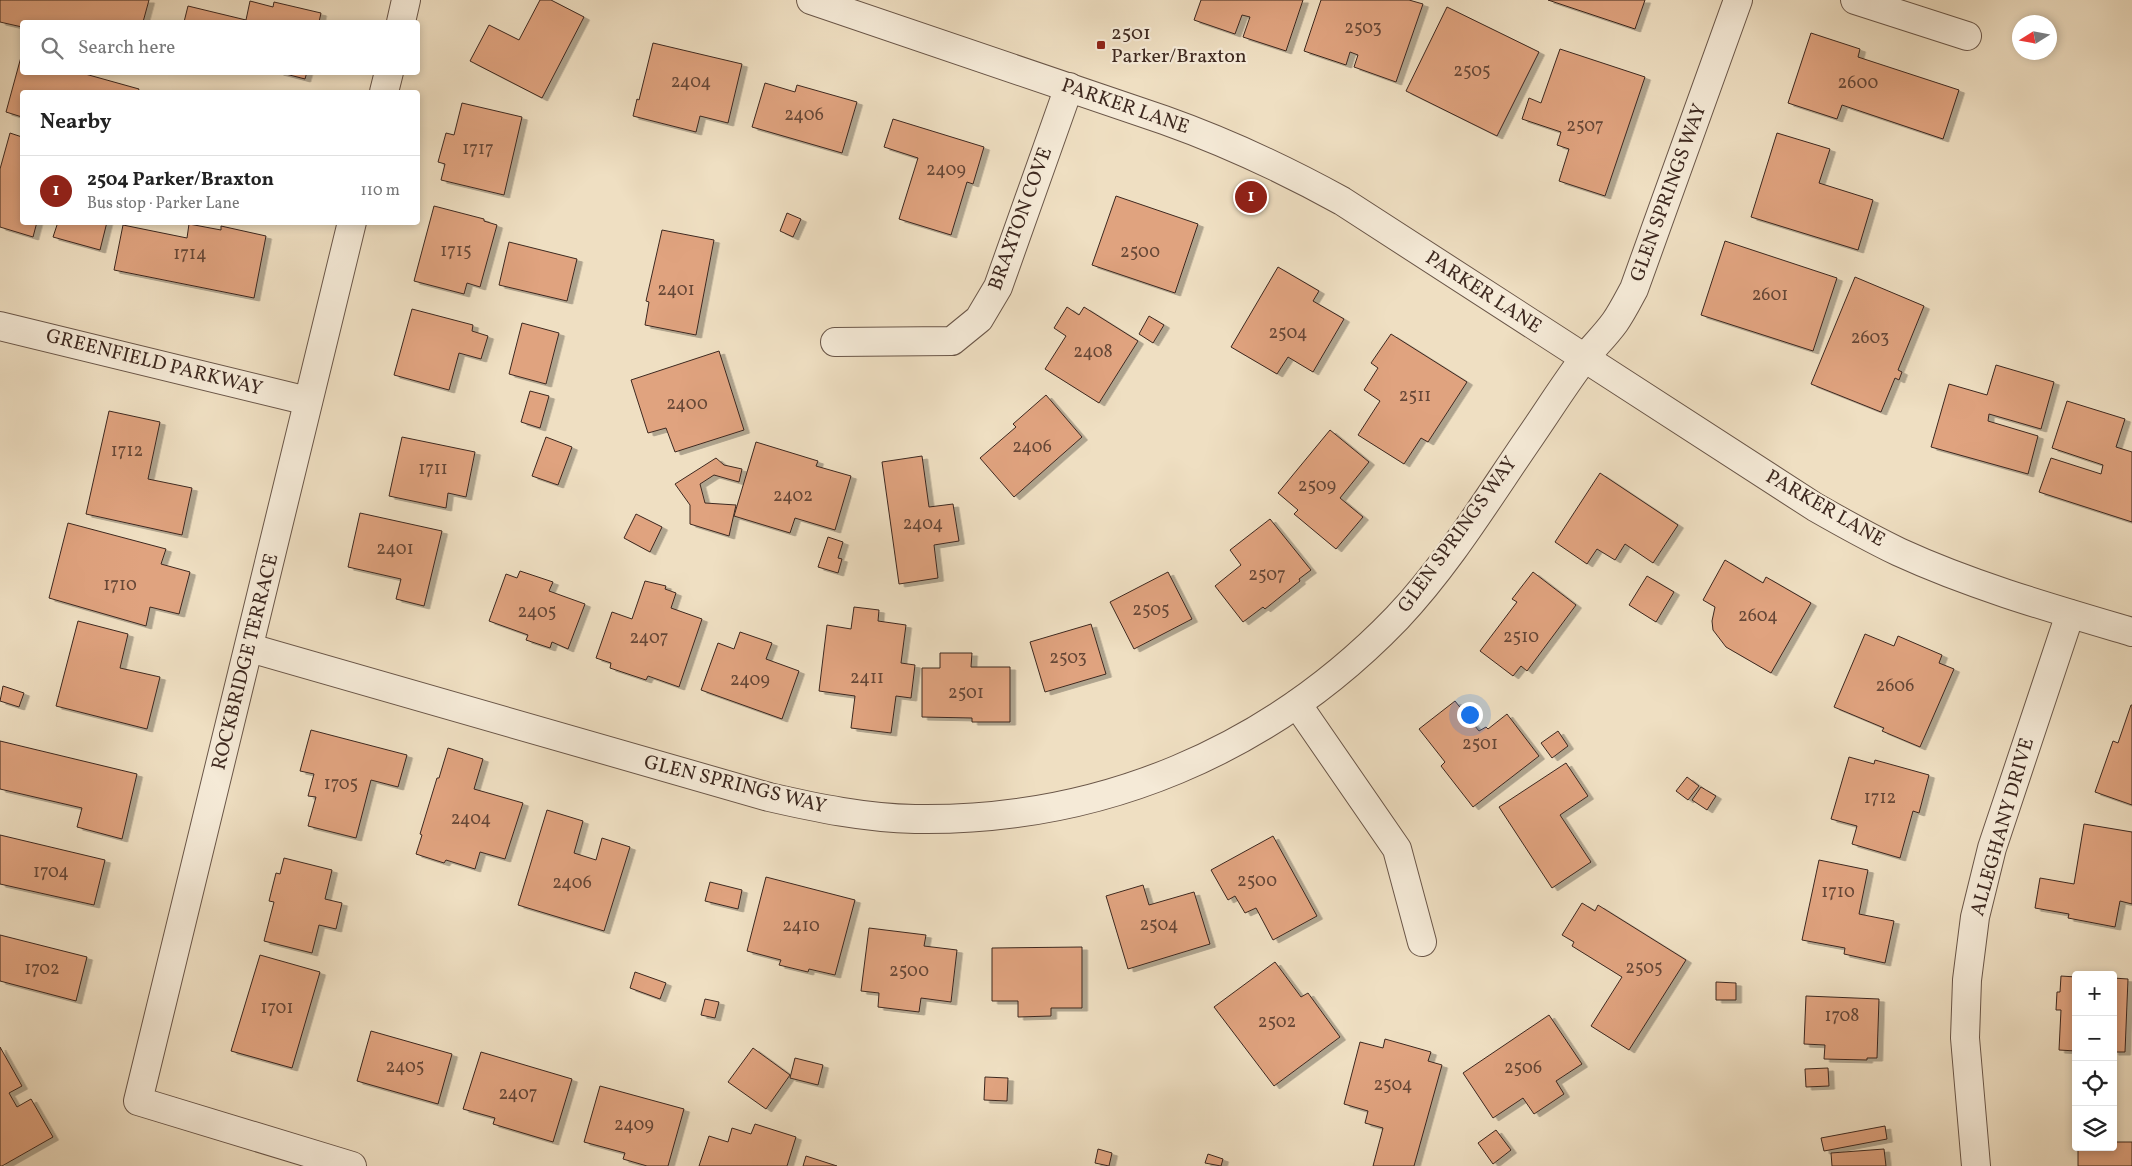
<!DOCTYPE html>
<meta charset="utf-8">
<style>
:root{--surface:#fff;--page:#f6f6f6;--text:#222;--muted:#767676;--line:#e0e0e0;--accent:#8f2418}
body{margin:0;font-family:Vollkorn,serif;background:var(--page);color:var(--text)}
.controls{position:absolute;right:15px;bottom:15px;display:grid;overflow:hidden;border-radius:5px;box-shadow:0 2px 8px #0003}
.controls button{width:45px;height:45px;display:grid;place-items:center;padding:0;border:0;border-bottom:1px solid var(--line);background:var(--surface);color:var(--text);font:25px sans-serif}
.compass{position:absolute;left:2012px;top:15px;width:45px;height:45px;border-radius:50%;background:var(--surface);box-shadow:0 2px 8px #0003;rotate:259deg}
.you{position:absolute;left:1469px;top:714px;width:18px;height:18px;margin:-12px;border:4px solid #fff;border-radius:50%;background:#1a73e8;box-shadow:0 0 0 8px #1a73e833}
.badge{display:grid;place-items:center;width:32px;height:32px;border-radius:50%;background:var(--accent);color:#fff;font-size:16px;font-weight:700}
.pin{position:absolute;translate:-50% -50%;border:2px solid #fff;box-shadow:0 1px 5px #0006}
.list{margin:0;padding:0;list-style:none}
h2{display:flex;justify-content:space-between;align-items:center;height:65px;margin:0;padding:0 20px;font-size:21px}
h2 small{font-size:16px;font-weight:400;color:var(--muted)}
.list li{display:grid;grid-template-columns:32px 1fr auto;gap:15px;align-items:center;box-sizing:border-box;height:70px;padding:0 20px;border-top:1px solid var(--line)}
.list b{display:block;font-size:19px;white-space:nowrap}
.list p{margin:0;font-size:16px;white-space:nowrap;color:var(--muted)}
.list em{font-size:16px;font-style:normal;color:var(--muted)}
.icon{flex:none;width:28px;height:28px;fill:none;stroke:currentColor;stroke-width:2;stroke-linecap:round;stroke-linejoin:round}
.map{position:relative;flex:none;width:2132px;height:1166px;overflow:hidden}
.search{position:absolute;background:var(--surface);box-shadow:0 2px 8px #0003;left:20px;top:20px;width:400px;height:55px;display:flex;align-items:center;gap:12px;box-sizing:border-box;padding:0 18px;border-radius:5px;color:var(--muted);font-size:19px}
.panel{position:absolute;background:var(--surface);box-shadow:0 2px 8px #0003;left:20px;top:90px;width:400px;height:135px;border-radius:5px}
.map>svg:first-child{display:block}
</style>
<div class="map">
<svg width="2132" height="1166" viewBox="0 0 2132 1166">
<defs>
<filter id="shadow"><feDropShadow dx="5.5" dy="3" stdDeviation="0" flood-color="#0004"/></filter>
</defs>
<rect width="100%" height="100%" fill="#efdfc2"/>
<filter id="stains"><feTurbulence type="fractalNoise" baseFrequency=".004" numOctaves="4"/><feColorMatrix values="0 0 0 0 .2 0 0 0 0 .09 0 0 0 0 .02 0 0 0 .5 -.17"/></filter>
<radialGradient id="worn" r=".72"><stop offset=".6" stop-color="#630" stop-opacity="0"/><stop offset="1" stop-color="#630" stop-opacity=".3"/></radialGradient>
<g fill="#e0a37f" stroke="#3d281f" filter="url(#shadow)">
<path d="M0 0H149L143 22H22V27L0 22Z"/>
<path d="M540 0H551L584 17 542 98 470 61 489 25 519 40Z"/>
<path d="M1201 0H1303L1286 51 1243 37 1250 17 1242 15 1235 34 1194 20Z"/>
<path d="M1321 0H1409L1423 4 1396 82 1354 67 1358 55 1350 52 1346 65 1304 51Z"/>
<path d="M1548 0H1645L1635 29Z"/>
<path d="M250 1 273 7 274 2 321 13 319 22H184L188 6 246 20Z"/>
<path d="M1447 7 1539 52 1497 136 1406 91Z"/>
<path d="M1811 33 1860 49 1858 57 1959 90 1943 139 1842 105 1837 119 1788 103Z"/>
<path d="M653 43 742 64 728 123 700 116 696 132 633 116 637 99 639 100Z"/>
<path d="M1560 49 1645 77 1605 196 1559 181 1569 149 1557 145 1561 132 1522 119 1529 98 1541 103Z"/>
<path d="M21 57 22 72H78L139 89 138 92H22V117L6 112Z"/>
<path d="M278 72H307L305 79Z"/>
<path d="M765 83 795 92 797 85 857 102 842 153 752 127Z"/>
<path d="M462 103 522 117 504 195 441 180 445 164 438 162 446 133 454 135Z"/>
<path d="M893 119 984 147 973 184 967 182 951 235 899 219 918 158 884 147Z"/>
<path d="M10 133 22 137V222H37L33 237 0 227V169Z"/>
<path d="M1777 133 1830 149 1819 183 1873 200 1858 250 1751 217Z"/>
<path d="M1116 196 1198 224 1175 293 1092 265Z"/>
<path d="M434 206 484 219V221L497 225 480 287 467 283 464 294 414 281Z"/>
<path d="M787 213 801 219 793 237 780 231Z"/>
<path d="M58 222H107L100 250 53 237Z"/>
<path d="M189 224 221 230V226L266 236 254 298 114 270 123 225 187 238Z"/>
<path d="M662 230 714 240 696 335 645 325 649 302 646 301Z"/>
<path d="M1725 241 1837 278 1813 351 1701 315Z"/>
<path d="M509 242 577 259 567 301 499 285Z"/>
<path d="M1278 267 1319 291 1313 301 1344 319 1313 372 1288 357 1277 374 1231 347Z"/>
<path d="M1855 277 1924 306 1898 370 1902 372 1899 380 1895 378 1881 412 1811 384Z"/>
<path d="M1067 307 1079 315 1084 307 1138 341 1099 403 1045 369 1066 336 1054 328Z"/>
<path d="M412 309 473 325 472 331 488 336 481 359 459 353 449 390 394 375Z"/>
<path d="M1149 316 1164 325 1153 343 1139 334Z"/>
<path d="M522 323 559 333 546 384 509 374Z"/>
<path d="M1391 334 1467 382 1428 442 1421 438 1404 464 1358 435 1380 401 1364 390 1378 368 1371 363Z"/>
<path d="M719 351 744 430 675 452 666 428 648 433 631 380Z"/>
<path d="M1996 365 2054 382 2041 429 1989 414 1988 421 2038 436 2028 474 1931 447 1949 384 1987 395Z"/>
<path d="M530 391 549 396 540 428 521 422Z"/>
<path d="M1046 395 1082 437 1014 497 980 458 1016 427 1013 424Z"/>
<path d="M2067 401 2125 419 2116 447 2132 452V522L2039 492 2051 458 2101 474 2103 465 2052 448Z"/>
<path d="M109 411 160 422 148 479 192 488 182 535 86 514Z"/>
<path d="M1330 430 1369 462 1340 498 1363 517 1336 549 1294 514 1298 510 1278 493Z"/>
<path d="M402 437 475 452 466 497 448 493 446 508 389 496Z"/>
<path d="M546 437 572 447 558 485 532 476Z"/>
<path d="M756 442 818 461 816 466 851 476 835 530 795 518 790 533 734 516Z"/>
<path d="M922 456 929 507 953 504 959 541 934 545 938 578 899 584 882 462Z"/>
<path d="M716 458 724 465 742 469 739 482 714 475 700 484 705 503 736 505 729 536 690 524V505L675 484Z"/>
<path d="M1600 473 1678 525 1653 563 1625 544 1615 560 1597 549 1587 564 1555 542Z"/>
<path d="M360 513 442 531 424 606 396 599 401 579 348 567Z"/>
<path d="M636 514 662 527 650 552 624 538Z"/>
<path d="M1270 519 1311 570 1299 579 1300 581 1265 609 1263 607 1243 622 1215 586 1241 565 1230 550Z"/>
<path d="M68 523 166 549 161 564 190 572 179 614 150 607 146 626 49 598Z"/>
<path d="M828 537 843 542 838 558 842 559 838 573 818 567Z"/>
<path d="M1725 560 1763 583 1766 577 1811 603 1771 673 1726 647 1713 630 1712 621 1715 607 1703 600Z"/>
<path d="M520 571 553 582 549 591 585 604 568 649 552 642 550 648 526 640 528 635 489 621 506 574 517 578Z"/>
<path d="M1168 572 1192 619 1134 649 1110 602Z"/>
<path d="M1533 572 1576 605 1527 671 1521 666 1513 676 1480 651 1517 602 1512 599Z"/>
<path d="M1647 576 1674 592 1656 622 1629 605Z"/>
<path d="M645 581 666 586 665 589 676 593 671 608 702 619 679 687 648 676 646 680 610 668 611 663 596 658 612 612 632 619Z"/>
<path d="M854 607 879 610 878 621 906 625 901 663 915 665 911 698 896 696 891 733 851 728 855 696 819 691 827 625 851 629Z"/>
<path d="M78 621 128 634 120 668 160 677 147 729 56 706Z"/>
<path d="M1091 624 1106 674 1045 692 1030 642Z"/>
<path d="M740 632 772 643 766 659 799 671 782 719 701 690 718 643 734 649Z"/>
<path d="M1865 634 1894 646 1898 636 1942 655 1939 663 1954 669 1920 747 1882 731 1884 728 1834 707Z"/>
<path d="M940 653H972L971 667H1010V722H972V718L922 717V668H940Z"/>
<path d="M3 686 24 693 19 707 0 701Z"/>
<path d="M1455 701 1479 731 1486 727 1488 729 1507 714 1539 756 1473 807 1441 766 1445 762 1419 729Z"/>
<path d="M2131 705H2132V805L2095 792 2113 741 2118 743Z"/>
<path d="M311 730 407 755 398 787 371 780 356 838 308 826 316 797 308 796 314 774 300 771Z"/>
<path d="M1558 731 1568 746 1552 758 1541 743Z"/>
<path d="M0 741 137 774 122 839 77 827 82 808 0 789Z"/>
<path d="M448 748 483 759 474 789 523 803 505 859 480 852 475 869 446 860 444 863 416 854 422 835 420 834 437 778H439Z"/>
<path d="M1849 757 1874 764 1875 760 1929 775 1919 813 1913 811 1900 858 1852 844 1857 826 1831 819Z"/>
<path d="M1566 763 1588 796 1560 815 1591 862 1552 888 1499 807Z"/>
<path d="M1687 777 1699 786 1688 800 1676 791Z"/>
<path d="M1701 787 1716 796 1707 810 1692 800Z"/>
<path d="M547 810 583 821 574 853 596 860 602 838 630 847 604 931 518 905Z"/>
<path d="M2084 824 2132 832V904L2120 901 2115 927 2068 918 2069 914 2035 908 2040 878 2074 884Z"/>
<path d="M0 835 105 860 94 905 0 884Z"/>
<path d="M1273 836 1317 916 1273 940 1256 908 1245 913 1235 896 1228 900 1211 870Z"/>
<path d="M284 858 332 870 325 899 342 903 336 929 319 925 312 953 264 941 274 902 269 901 276 873 280 874Z"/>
<path d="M1819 860 1868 870 1859 914 1894 921 1885 963 1844 954 1845 948 1802 940Z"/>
<path d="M766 877 855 900 835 975 809 969 808 972 779 965 781 960 747 951Z"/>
<path d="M710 882 742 890 738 909 705 901Z"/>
<path d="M1143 885 1149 905 1194 892 1210 944 1128 969 1106 896Z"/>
<path d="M1582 903 1595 911 1598 905 1686 960 1629 1050 1591 1026 1622 977 1572 946 1574 942 1562 935Z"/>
<path d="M869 928 926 935 924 946 957 950 951 1002 921 998 919 1012 878 1007 879 993 861 991Z"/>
<path d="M0 935 87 957 76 1001 0 981Z"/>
<path d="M1082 947V1008H1051V1016L1018 1017V1001H992V948Z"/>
<path d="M260 955 320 972 292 1068 231 1051Z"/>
<path d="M1275 962 1301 997 1308 993 1340 1037 1274 1086 1214 1007Z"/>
<path d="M635 972 666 983 660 999 630 988Z"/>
<path d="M2061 976 2076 977V1051L2059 1050 2061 1010H2056L2057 992H2060Z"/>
<path d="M2113 978 2128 979 2125 1052H2113Z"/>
<path d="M1716 982 1736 983V1000H1716Z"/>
<path d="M1806 996 1879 999 1877 1058H1867V1060L1824 1059 1825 1045 1804 1044Z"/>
<path d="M705 999 719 1002 715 1018 701 1015Z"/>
<path d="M1549 1015 1582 1064 1556 1081 1564 1094 1534 1114 1523 1098 1493 1118 1463 1073Z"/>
<path d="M371 1031 452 1054 438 1104 357 1081Z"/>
<path d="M1385 1039 1431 1052 1428 1061 1442 1065 1414 1166H1373L1383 1128 1365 1123 1368 1111 1344 1104 1360 1042 1383 1048Z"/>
<path d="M0 1047 22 1086 9 1093 17 1107 31 1099 53 1137 2 1166H0Z"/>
<path d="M753 1048 790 1075 766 1109 728 1082Z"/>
<path d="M481 1052 572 1079 553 1142 493 1124 495 1118 463 1109Z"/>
<path d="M795 1058 823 1065 818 1085 790 1078Z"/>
<path d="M1828 1068 1829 1086 1806 1087 1805 1069Z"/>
<path d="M985 1077 1008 1078 1007 1101 984 1100Z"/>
<path d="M600 1086 684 1109 668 1166H647L623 1159 625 1153 584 1142Z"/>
<path d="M755 1124 796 1137 787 1166H699L709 1136 728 1142 732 1128 751 1134Z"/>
<path d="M1885 1126 1887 1139 1824 1151 1821 1138Z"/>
<path d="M1496 1130 1511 1150 1493 1164 1478 1143Z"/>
<path d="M2113 1142H2132V1166H2078V1147H2113Z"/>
<path d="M1098 1149 1112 1153 1109 1166 1095 1163Z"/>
<path d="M1884 1149 1886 1166H1832L1831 1153Z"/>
<path d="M1208 1154 1223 1159 1221 1166 1205 1163Z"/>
<path d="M806 1156 837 1166H803Z"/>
</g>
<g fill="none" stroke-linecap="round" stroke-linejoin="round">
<g stroke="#6a5648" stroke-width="30">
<g id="minor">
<path d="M1855 0 1967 36"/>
<path d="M401 22 406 0"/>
<path d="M384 92 389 72"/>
<path d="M0 326 308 401"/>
<path d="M835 342 952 341 979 319 998 287 1069 87"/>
<path d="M250 648 769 797C817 808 865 818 915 819 1100 822 1269 751 1397 618 1448 564 1488 498 1530 437 1548 411 1564 385 1583 360 1593 347 1605 336 1615 322 1622 312 1628 300 1634 289L1738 0"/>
<path d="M1297 704 1397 849 1422 942"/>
<path d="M352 1166 138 1101 352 222"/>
<path d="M1976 1166 1965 1038 1967 980 1975 917 1992 848 2070 614"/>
</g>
</g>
<g stroke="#6a5648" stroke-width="30">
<path id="tertiary" d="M811 0 1164 120C1226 142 1284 169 1342 201L1815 507C1843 523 1870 538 1899 552 1973 586 2054 609 2132 632"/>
</g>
<use href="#minor" stroke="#f5ead7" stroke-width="28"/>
<use href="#tertiary" stroke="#f5ead7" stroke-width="28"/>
</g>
<rect fill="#8f2418" stroke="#f5ead7" stroke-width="2" x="1096" y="40" width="10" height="10" rx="2.5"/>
<g text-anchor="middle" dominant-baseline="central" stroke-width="4.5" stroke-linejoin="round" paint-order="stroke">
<g font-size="18" fill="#664737">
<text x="1363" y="28">2503</text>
<text x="1472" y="71">2505</text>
<text x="691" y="82">2404</text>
<text x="1858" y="83">2600</text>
<text x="804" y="115">2406</text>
<text x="1585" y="126">2507</text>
<text x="478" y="149">1717</text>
<text x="946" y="170">2409</text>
<text x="456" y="251">1715</text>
<text x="1140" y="252">2500</text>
<text x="190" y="254">1714</text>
<text x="676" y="290">2401</text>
<text x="1770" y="295">2601</text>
<text x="1288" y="333">2504</text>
<text x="1870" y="338">2603</text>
<text x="1093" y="352">2408</text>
<text x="1415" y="396">2511</text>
<text x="687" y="404">2400</text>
<text x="1032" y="447">2406</text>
<text x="127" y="451">1712</text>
<text x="433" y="469">1711</text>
<text x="1317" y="486">2509</text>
<text x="793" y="496">2402</text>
<text x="923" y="524">2404</text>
<text x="395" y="549">2401</text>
<text x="1267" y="575">2507</text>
<text x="120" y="585">1710</text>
<text x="1151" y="610">2505</text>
<text x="537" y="612">2405</text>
<text x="1758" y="616">2604</text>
<text x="1521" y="637">2510</text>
<text x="649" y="638">2407</text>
<text x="1068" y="658">2503</text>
<text x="867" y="678">2411</text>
<text x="750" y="680">2409</text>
<text x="1895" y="686">2606</text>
<text x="966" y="693">2501</text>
<text x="1480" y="744">2501</text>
<text x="341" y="784">1705</text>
<text x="1880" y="798">1712</text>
<text x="471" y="819">2404</text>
<text x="51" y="872">1704</text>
<text x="1257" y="881">2500</text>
<text x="572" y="883">2406</text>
<text x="1838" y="892">1710</text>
<text x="1159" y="925">2504</text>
<text x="801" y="926">2410</text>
<text x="1644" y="968">2505</text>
<text x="42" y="969">1702</text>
<text x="909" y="971">2500</text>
<text x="277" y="1008">1701</text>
<text x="1842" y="1016">1708</text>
<text x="1277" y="1022">2502</text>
<text x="405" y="1067">2405</text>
<text x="1523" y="1068">2506</text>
<text x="1393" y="1085">2504</text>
<text x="518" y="1094">2407</text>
<text x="634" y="1125">2409</text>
</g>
<g font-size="20" fill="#3d281f" stroke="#f5ead7" text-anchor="start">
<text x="1111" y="34">2501<tspan x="1111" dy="23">Parker/Braxton</tspan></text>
</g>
<g font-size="20" fill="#3d281f" stroke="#f5ead7">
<text transform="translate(1125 107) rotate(19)">PARKER LANE</text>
<text transform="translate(1669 193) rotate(-70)">GLEN SPRINGS WAY</text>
<text transform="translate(1021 219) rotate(-70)">BRAXTON COVE</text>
<text transform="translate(1483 293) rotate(33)">PARKER LANE</text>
<text transform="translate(154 363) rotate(14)">GREENFIELD PARKWAY</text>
<text transform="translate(1825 509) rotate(30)">PARKER LANE</text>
<text transform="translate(1458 535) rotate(-54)">GLEN SPRINGS WAY</text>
<text transform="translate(246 662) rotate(-76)">ROCKBRIDGE TERRACE</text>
<text transform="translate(735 785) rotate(14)">GLEN SPRINGS WAY</text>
<text transform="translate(2003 827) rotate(-74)">ALLEGHANY DRIVE</text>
</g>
</g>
<rect width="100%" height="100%" filter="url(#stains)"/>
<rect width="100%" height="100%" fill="url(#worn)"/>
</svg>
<div class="controls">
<button>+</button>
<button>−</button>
<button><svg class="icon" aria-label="locate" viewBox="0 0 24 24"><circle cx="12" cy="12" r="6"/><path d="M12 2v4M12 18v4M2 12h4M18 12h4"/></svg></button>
<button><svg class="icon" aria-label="layers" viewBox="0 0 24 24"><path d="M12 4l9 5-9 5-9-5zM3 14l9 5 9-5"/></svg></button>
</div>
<svg class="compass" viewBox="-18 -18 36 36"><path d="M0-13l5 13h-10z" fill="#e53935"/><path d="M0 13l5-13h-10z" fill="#767676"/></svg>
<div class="you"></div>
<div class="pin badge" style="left:1251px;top:197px">1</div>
<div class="search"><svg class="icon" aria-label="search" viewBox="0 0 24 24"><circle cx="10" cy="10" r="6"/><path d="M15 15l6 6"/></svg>Search here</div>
<section class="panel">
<h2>Nearby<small></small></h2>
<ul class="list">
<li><span class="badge">1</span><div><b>2504 Parker/Braxton</b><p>Bus stop · Parker Lane</p></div><em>110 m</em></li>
</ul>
</section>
</div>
